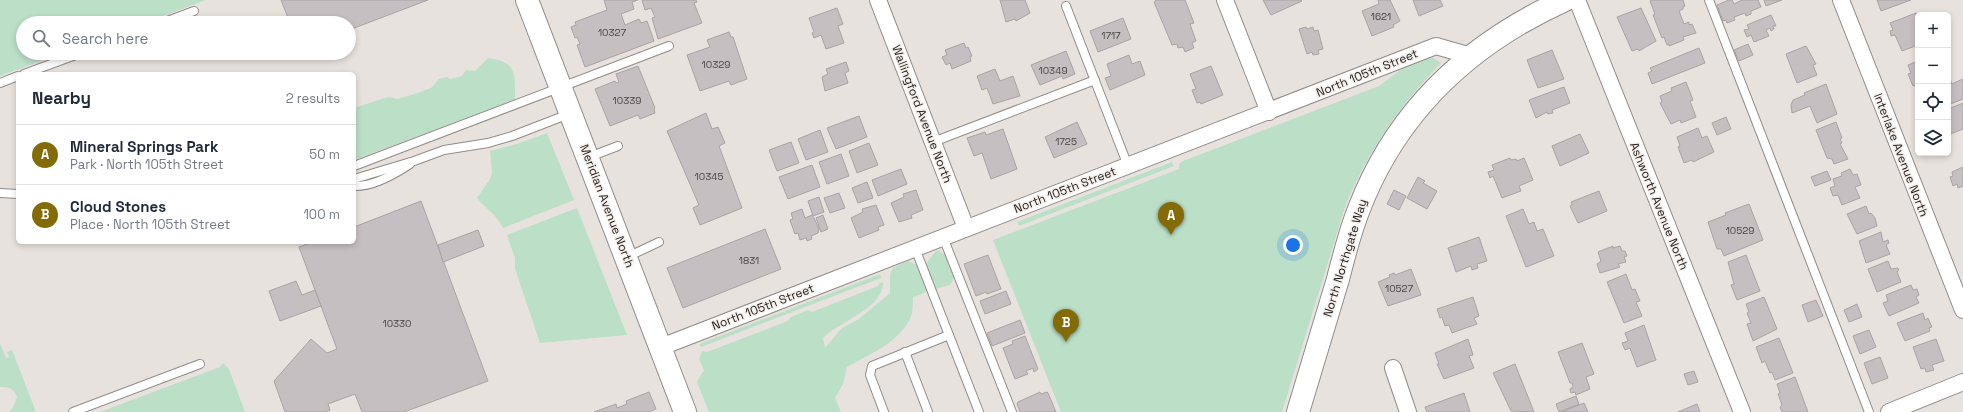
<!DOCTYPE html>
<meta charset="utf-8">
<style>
:root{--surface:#fff;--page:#f6f6f7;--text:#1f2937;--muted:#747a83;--line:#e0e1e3;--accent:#836c07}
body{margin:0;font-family:"Space Grotesk",sans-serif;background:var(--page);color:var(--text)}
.controls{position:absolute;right:12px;top:12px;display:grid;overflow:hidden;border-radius:6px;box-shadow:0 2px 6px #0003}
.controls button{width:36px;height:36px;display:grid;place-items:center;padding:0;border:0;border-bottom:1px solid var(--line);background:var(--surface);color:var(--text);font:20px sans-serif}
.you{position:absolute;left:1293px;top:245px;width:14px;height:14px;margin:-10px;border:3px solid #fff;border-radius:50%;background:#1a73e8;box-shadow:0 0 0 6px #1a73e833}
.badge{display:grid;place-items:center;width:26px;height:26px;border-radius:50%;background:var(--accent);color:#fff;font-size:13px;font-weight:700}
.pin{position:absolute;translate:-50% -33px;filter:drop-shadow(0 1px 2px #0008)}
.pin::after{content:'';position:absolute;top:21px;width:14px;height:12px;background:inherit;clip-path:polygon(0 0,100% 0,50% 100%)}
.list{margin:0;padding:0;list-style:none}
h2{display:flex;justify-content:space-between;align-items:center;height:52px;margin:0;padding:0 16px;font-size:17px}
h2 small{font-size:13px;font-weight:400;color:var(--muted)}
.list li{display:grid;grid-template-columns:26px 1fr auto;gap:12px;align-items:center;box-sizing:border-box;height:60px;padding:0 16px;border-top:1px solid var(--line)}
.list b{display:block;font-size:15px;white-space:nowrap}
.list p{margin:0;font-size:13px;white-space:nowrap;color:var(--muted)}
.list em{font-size:13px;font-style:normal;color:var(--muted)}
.icon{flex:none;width:22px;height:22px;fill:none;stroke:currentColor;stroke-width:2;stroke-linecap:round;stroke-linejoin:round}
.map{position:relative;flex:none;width:1963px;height:412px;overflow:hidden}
.search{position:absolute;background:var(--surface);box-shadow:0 2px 6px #0003;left:16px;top:16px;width:340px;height:44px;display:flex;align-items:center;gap:10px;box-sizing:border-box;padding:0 14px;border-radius:22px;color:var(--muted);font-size:15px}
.panel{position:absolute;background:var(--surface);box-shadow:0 2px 6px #0003;left:16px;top:72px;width:340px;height:172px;border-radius:6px}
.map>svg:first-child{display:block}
</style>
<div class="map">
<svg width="1963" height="412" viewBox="0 0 1963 412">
<rect width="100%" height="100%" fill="#e8e2de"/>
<g fill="#bcdfc8">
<path d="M0 0H206L144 23H23V53H62L0 76Z"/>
<path d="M488 58C517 62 515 73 515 100L354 160V108L388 97 397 99 415 94 431 88 439 79 447 77 450 79 462 76 466 70 475 71Z"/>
<path d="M1428 58H1433L1441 63C1400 105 1369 150 1346 204L1282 412H1061L993 240 1179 169V164L1183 161 1379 86 1403 68Z"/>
<path d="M547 133 574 200 503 228C498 216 485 208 477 198L490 179 492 173 490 151 517 144Z"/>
<path d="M1172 162 1174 166 1019 226 1017 222Z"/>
<path d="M577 208 627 335 540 343 515 269V258L507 235Z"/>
<path d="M937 250 954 259 958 271 950 285 935 289 913 297C913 305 913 314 909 321 896 344 868 355 847 367L843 384 835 398 841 412H709L697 382 704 370 699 359 702 351 707 352 788 321 791 317 808 310 812 312 878 286 880 283 883 282C884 308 839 322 823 338L825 348 842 328 859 319 890 293V274L893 268 908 261 923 267Z"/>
<path d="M880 274 881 278 701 347 699 344Z"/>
<path d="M0 343 6 358 9 357 7 352 12 350 36 412H9L13 408 17 397C13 388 10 387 0 387Z"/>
<path d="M223 363 229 369 245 412H100L220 367Z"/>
</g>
<g fill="#c6bfc2" stroke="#a9a3a5">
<path d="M281 0H428L349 30V23H290Z"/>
<path d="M604 0H638L632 2 634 9 621 14 625 25 639 19 641 23 647 21 654 41 585 67 577 45 580 44 577 37 575 38 571 27 576 25 575 22 607 10Z"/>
<path d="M642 0H696L697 2 694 3 702 23 658 39 652 18 655 17 651 8 645 10Z"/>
<path d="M1000 0H1025L1030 13 1016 21 1015 19 1006 22Z"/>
<path d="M1185 0 1194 23 1190 24 1196 41 1192 43 1194 48 1185 52 1183 47 1178 48 1177 44 1172 45 1154 2 1156 0Z"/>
<path d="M1263 0H1301L1302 1 1271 15Z"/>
<path d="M1378 0H1390L1400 21 1393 25 1394 27 1372 36 1362 11 1379 4Z"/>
<path d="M1413 0H1440L1443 6 1419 16Z"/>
<path d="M1652 0H1683L1685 6 1683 7V9L1679 11 1684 24 1689 22V25L1692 24 1696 33 1683 37 1684 40 1669 46V44L1667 45 1664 37 1662 38 1653 15 1655 14 1650 1Z"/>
<path d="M1729 0H1732L1734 4 1742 0H1758L1761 7 1751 11V14L1746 16 1745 13 1734 17 1735 20 1727 23 1726 20 1723 21 1717 5Z"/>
<path d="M1764 0H1782L1766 6Z"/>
<path d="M1877 0H1911L1881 11Z"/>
<path d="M837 8 843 24 838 26 844 43 826 49 821 35 814 38 812 33 814 32 809 18Z"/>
<path d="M1641 8 1656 41 1639 51 1638 49 1632 51 1617 17Z"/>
<path d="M1916 13 1918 17V45L1902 51 1895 35 1891 36 1890 31 1893 30 1890 23Z"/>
<path d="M1771 15 1776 26H1773L1774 29 1771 31 1770 28 1766 30 1769 36 1754 42 1751 35 1747 37 1744 30 1749 29 1747 25Z"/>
<path d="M1123 18 1131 39 1098 52 1090 31Z"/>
<path d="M1306 27 1307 29 1313 27 1314 31 1318 30 1323 49 1318 50 1319 54 1313 55 1312 52 1307 54 1299 29Z"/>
<path d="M729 32 731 37H733L747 79 731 85 729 81 700 91 687 55 710 47 707 40Z"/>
<path d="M964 43 966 48 968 47 972 56 970 57 971 61 952 69 950 63 946 65 942 57 947 55 945 50Z"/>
<path d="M1748 44 1753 55 1739 61 1734 50Z"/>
<path d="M1806 46 1816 64 1813 65 1817 75 1797 83 1786 54Z"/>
<path d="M1699 48 1705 63 1652 84 1648 73 1652 71 1650 68Z"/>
<path d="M1552 50 1564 79 1538 88 1527 60Z"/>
<path d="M1066 51 1075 74 1063 79 1062 76 1040 85 1031 65Z"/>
<path d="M1129 55 1132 64 1140 61 1145 75 1110 90 1105 78 1111 76 1107 64Z"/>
<path d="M1918 61V84L1913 86 1908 74 1911 73 1908 65Z"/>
<path d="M846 62 849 71 845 73 848 83 825 91 822 77 828 74 826 69Z"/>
<path d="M638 66 655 108 654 109 655 113 640 119 638 115 610 126 595 89 615 81 616 83 619 82 616 74Z"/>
<path d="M1211 66 1223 95 1201 104 1200 102 1197 103 1192 90 1196 89 1190 74Z"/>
<path d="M995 69 1000 81 1013 76 1020 96 993 104 987 88 982 90 977 76Z"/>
<path d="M1950 79 1952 84 1963 79V99L1948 105V80Z"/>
<path d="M1686 82 1693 100 1690 101 1696 117 1681 123 1680 120 1671 124 1660 103 1662 102 1660 96 1672 91 1671 88Z"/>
<path d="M1826 84 1837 114 1817 123 1810 106 1792 113 1791 105 1793 100 1805 95 1804 93Z"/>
<path d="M1564 87 1570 103 1552 110 1553 113 1548 114 1547 112 1536 118 1529 100Z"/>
<path d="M1963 103V129L1948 135V109Z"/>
<path d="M706 113 712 129 718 127 725 143 719 146 742 208 700 225 693 208 699 205 667 131Z"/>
<path d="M859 116 867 137 836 149 827 128Z"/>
<path d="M1726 117 1731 129 1717 135 1712 123Z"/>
<path d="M1077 122 1087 144 1054 158 1045 137Z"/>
<path d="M1836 122 1842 138 1840 139 1842 143 1840 144 1848 159 1834 164 1832 159 1827 158 1816 130Z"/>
<path d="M1698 128 1702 138 1707 136 1714 152 1693 162 1692 160 1684 163 1678 147 1680 146 1677 137Z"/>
<path d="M1003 129 1017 169 991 179 982 153 974 156 967 138 985 132 986 135Z"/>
<path d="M820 130 828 152 806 160 798 139Z"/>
<path d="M1580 134 1589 153 1560 166 1552 146Z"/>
<path d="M791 142 799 163 777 171 769 150Z"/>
<path d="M869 143 878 165 857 173 849 151Z"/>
<path d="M841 154 849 176 827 184 819 162Z"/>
<path d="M1510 158 1511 160 1516 159 1517 161 1524 158 1533 180 1519 186 1521 191 1502 198 1493 176 1490 178 1488 172 1494 170 1492 165Z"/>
<path d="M812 165 820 187 788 199 779 177Z"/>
<path d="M1963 167V186L1958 188 1957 184 1953 186 1950 177 1953 176 1952 172Z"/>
<path d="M901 169 907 184 878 196 872 180Z"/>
<path d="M1850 169 1853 175 1857 174 1861 185 1855 187 1860 198 1842 205 1838 195 1833 196 1830 188 1835 186 1833 179 1842 176 1841 173Z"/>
<path d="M1827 171 1831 180 1815 186 1811 177Z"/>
<path d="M1418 177 1425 181 1423 183 1437 191 1427 209 1407 198Z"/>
<path d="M867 182 873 198 858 203 852 188Z"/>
<path d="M916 190 923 210 911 215 912 218 899 222 891 203 904 197 903 194Z"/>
<path d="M1394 190 1406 196 1399 210 1387 204Z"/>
<path d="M1599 191 1607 211 1578 223 1570 206 1572 205 1571 202Z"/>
<path d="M839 193 845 208 830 213 824 198Z"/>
<path d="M819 197 824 212 813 216 808 201Z"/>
<path d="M421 201 488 381 404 412H362L355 394 328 404 330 410 325 412H285L274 381 311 339 327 353 337 349 299 247 313 242H354V227Z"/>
<path d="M1749 204 1763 240 1724 256 1721 249H1717L1708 222 1726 215 1725 213Z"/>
<path d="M876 205 884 225 878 227 879 230 859 238 851 218 863 212 862 209Z"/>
<path d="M1866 206 1869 214 1871 213 1875 218 1877 226 1857 234 1847 214Z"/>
<path d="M802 209 805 218 812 215 814 218 819 229 818 233 811 236 812 239 807 241 806 238 800 240 798 233 795 234 790 220 793 219 791 213Z"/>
<path d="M1523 209 1529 224 1534 222 1537 231 1543 229 1554 256 1526 267 1506 216Z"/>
<path d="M823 215 828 229 821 232 816 218Z"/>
<path d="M765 229 781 269 683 308 667 268Z"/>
<path d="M478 230 484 246 443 262 438 245Z"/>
<path d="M1881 232 1883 242 1888 240 1889 243 1886 245 1890 254 1866 263 1859 241Z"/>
<path d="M1479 237 1487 261 1477 264 1478 268 1472 270 1471 266 1456 272 1448 248Z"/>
<path d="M1613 246V248L1620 246 1622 251H1625L1627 256 1624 257 1626 262 1618 264 1620 267 1600 273 1597 264 1601 261 1598 252Z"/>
<path d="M988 255 1001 289 987 294 986 292 976 296 964 264Z"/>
<path d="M1746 255 1760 291 1737 300 1731 285 1734 284 1728 262Z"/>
<path d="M1888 261 1891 269 1898 268 1899 270 1897 272 1901 282 1877 292 1868 269Z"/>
<path d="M1411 269 1421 295 1388 306 1378 282 1390 277 1389 275 1394 273 1395 275Z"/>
<path d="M1626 274 1632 290 1635 289 1640 301 1636 302 1642 316 1624 323 1607 282Z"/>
<path d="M296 281 302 295 315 290 321 306 280 321 269 291Z"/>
<path d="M1911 285 1913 290 1917 289 1919 295 1916 297 1919 303 1889 316 1883 303 1888 301 1886 295Z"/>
<path d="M1006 291 1011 304 985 314 980 301Z"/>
<path d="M1473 297 1479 316 1474 318 1477 324 1452 333 1449 325 1445 326 1442 317 1440 318 1437 309Z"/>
<path d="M1764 297 1777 329 1753 341 1747 324 1751 323 1747 313 1749 312 1746 304Z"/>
<path d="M1816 300 1823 316 1808 322 1802 305Z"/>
<path d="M1857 304 1862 317 1849 322 1844 310Z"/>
<path d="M1923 313 1925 320 1928 318 1932 327 1929 328 1930 331 1905 341 1897 323Z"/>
<path d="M1020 320 1025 333 992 346 987 333Z"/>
<path d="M1644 325 1656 360 1637 367 1630 348 1625 350 1622 343 1628 341 1625 333Z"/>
<path d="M1869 330 1876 347 1860 354 1853 336Z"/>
<path d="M1025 336 1038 369 1034 372 1033 368 1026 371 1028 374 1015 379 1003 348 1013 344 1012 341Z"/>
<path d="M1779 338 1793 373 1775 380 1772 372 1770 373 1765 361 1762 363 1756 347Z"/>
<path d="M1468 339 1473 355 1469 356 1474 368 1444 379 1437 364H1439L1435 353Z"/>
<path d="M1936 339 1944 361 1932 365 1934 370 1926 372 1925 368 1921 369 1913 347Z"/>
<path d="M1582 343 1594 374 1586 377 1590 389 1576 395 1575 392 1571 393 1570 389 1573 387 1572 383H1570L1558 352Z"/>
<path d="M1880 357 1888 378 1872 384 1864 363Z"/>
<path d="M1515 364 1534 412 1511 411 1493 373Z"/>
<path d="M1694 371 1698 382 1688 385 1684 374Z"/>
<path d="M1795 377 1808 412H1782L1780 407 1782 405 1778 394 1780 393 1777 384Z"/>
<path d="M649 392 656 409 649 412H594L616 404 617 408 627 404 626 401Z"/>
<path d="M1040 392 1041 394 1047 392 1048 393 1056 412H1020L1017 404 1018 402Z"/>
<path d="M1464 393 1470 412H1427L1425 407Z"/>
<path d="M1576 396 1579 404 1559 412 1556 404Z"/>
<path d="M1584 403 1588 412H1561Z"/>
<path d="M1697 404 1700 412H1678Z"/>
</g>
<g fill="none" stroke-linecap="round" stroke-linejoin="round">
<g stroke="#918c88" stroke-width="10">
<g id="lane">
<path d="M1709 0 1869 412"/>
<path d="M1066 6 1128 166"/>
<path d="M162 23 194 11"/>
<path d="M24 74 81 53"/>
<path d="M0 83 18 76"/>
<path d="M933 142 1095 80"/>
<path d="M589 157 618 146"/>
<path d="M354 166 669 46"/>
<path d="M354 179 414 161 444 150 488 143 512 136 569 114"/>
<path d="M354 186C373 187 395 174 410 164"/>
<path d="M0 193 18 194"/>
<path d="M943 237 1012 412"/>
<path d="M915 248 979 412"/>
<path d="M627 257 659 242"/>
<path d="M905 352 928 412"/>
<path d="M73 412 200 364"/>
<path d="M884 412 870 375 872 366 949 335"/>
</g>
</g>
<g stroke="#918c88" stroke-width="18">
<g id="street">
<path d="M878 0 966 228"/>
<path d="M1225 0 1269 112"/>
<path d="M1577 0 1742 412"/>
<path d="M1841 0 1963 310"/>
<path d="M661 347 1436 46 1471 56"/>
<path d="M1393 368 1408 412"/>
<path d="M1889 412 1963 382"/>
</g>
</g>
<g stroke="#918c88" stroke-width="24">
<path id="secondary" d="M527 0 685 412"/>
</g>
<g stroke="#918c88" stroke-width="24">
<path id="primary" d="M1298 412C1311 368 1325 323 1338 279 1344 256 1350 231 1359 209 1397 110 1470 43 1565 0"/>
</g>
<use href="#lane" stroke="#fff" stroke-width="8"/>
<use href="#street" stroke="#fff" stroke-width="16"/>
<use href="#secondary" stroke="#fff" stroke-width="22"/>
<use href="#primary" stroke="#fff" stroke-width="22"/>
</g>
<g text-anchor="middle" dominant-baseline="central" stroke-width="3" stroke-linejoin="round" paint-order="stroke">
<g font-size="10" fill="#484545">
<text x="1381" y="16">1621</text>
<text x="612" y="32">10327</text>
<text x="1111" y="35">1717</text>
<text x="716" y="64">10329</text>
<text x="1053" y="70">10349</text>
<text x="627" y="100">10339</text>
<text x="1066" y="141">1725</text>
<text x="709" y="176">10345</text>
<text x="1740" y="230">10529</text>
<text x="749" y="260">1831</text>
<text x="1399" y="288">10527</text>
<text x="397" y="323">10330</text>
</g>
<g font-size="12" fill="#1e1c1b" stroke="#f5efeb">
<text transform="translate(1367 73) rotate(-22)">North 105th Street</text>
<text transform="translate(922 114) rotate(69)">Wallingford Avenue North</text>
<text transform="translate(1901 155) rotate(69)">Interlake Avenue North</text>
<text transform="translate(1065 190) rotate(-21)">North 105th Street</text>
<text transform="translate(607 206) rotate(69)">Meridian Avenue North</text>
<text transform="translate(1659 206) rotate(68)">Ashworth Avenue North</text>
<text transform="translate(1345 258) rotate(-73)">North Northgate Way</text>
<text transform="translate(763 307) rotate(-21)">North 105th Street</text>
</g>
</g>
</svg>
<div class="controls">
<button>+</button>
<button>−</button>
<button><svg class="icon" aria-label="locate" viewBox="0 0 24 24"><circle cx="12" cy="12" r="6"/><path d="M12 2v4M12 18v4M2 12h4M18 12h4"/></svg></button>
<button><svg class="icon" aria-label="layers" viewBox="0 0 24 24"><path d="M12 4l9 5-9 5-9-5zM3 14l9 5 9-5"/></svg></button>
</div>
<div class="you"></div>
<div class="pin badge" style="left:1171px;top:235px">A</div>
<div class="pin badge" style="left:1066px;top:342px">B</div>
<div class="search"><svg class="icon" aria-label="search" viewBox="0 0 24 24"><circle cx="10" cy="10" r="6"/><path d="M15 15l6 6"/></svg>Search here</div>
<section class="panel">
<h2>Nearby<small>2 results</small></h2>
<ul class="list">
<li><span class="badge">A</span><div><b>Mineral Springs Park</b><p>Park · North 105th Street</p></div><em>50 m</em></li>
<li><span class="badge">B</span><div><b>Cloud Stones</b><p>Place · North 105th Street</p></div><em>100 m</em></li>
</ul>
</section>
</div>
